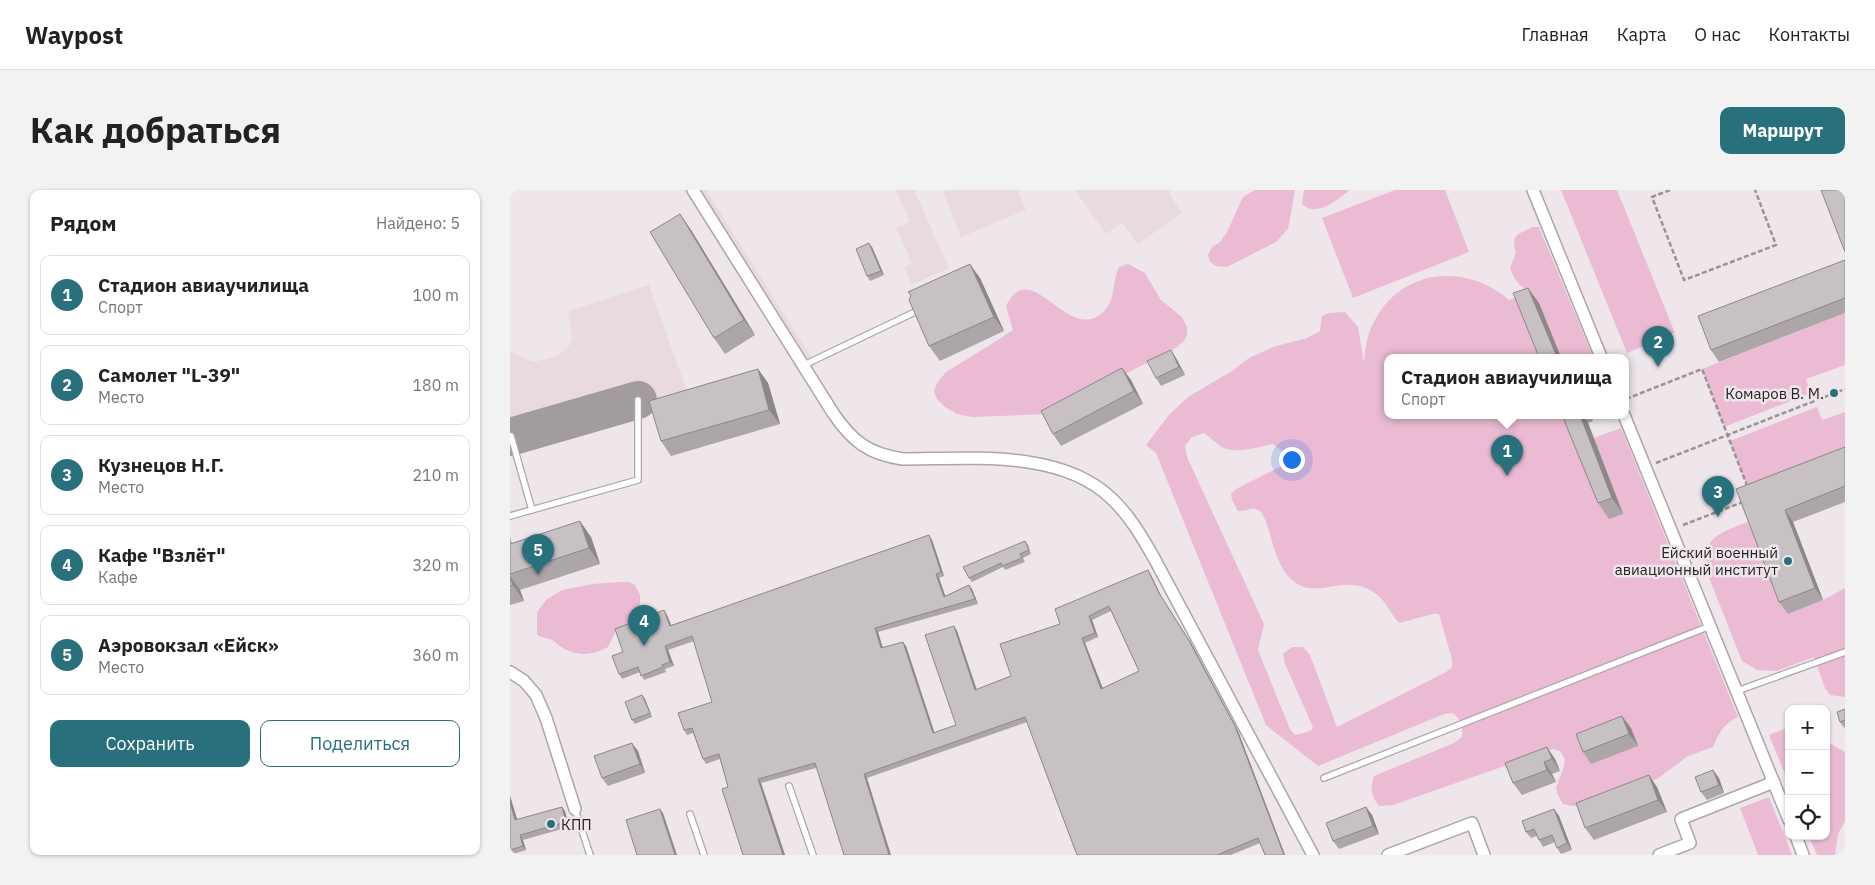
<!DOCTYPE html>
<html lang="ru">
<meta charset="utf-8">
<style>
:root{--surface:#fff;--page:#f2f2f2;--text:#222;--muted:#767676;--line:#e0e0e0;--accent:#29707d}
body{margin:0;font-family:"IBM Plex Sans",sans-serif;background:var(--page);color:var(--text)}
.controls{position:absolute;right:15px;bottom:15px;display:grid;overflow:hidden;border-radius:10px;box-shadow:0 1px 4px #0004}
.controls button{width:45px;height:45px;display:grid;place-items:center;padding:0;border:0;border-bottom:1px solid var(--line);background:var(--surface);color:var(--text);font:25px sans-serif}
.you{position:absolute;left:781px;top:269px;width:18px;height:18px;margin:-12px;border:4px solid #fff;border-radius:50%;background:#1a73e8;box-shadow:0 0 0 8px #1a73e833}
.badge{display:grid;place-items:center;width:32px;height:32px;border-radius:50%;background:var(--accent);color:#fff;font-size:16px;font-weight:700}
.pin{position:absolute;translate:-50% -41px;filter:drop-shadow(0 1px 2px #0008)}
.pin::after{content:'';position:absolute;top:26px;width:18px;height:15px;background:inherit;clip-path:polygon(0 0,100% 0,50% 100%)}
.popup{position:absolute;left:874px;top:164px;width:245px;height:65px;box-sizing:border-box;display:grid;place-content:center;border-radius:10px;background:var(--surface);filter:drop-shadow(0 1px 4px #0005);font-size:16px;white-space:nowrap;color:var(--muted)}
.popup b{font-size:19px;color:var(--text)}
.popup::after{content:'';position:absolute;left:50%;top:100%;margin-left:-10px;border:10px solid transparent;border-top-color:var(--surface)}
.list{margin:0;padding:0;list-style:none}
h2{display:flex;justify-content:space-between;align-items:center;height:65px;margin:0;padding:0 20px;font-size:21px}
h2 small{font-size:16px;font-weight:400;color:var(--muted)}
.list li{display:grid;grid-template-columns:32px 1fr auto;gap:15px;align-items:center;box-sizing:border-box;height:80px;margin:0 10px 10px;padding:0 10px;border:1px solid var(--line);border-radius:10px}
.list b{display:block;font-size:19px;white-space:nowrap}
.list p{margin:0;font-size:16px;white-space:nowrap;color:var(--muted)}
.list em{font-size:16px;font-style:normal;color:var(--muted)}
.actions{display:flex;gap:10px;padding:15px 20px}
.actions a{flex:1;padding:11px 0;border:1px solid var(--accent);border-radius:10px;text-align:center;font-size:18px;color:var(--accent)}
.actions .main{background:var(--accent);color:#fff}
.icon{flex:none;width:28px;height:28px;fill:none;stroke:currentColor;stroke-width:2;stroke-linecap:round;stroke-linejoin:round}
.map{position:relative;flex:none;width:1335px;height:665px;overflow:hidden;border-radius:10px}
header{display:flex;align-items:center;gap:30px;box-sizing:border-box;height:70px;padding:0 25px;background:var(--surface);border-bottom:1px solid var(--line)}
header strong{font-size:24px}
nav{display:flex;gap:28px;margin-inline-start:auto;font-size:18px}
.intro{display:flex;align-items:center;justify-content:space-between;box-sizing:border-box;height:120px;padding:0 30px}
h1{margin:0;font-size:35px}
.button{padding:12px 22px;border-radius:10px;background:var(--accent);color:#fff;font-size:18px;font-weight:700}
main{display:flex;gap:30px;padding:0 30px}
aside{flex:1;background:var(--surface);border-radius:10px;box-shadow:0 1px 4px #0004}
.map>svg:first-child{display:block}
</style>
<header>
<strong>Waypost</strong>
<nav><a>Главная</a><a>Карта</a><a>О нас</a><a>Контакты</a></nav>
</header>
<div class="intro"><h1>Как добраться</h1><a class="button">Маршрут</a></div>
<main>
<aside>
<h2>Рядом<small>Найдено: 5</small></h2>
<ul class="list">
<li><span class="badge">1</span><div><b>Стадион авиаучилища</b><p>Спорт</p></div><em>100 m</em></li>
<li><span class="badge">2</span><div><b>Самолет &quot;L-39&quot;</b><p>Место</p></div><em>180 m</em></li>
<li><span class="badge">3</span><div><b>Кузнецов Н.Г.</b><p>Место</p></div><em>210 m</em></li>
<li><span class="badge">4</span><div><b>Кафе &quot;Взлёт&quot;</b><p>Кафе</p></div><em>320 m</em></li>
<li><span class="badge">5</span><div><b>Аэровокзал «Ейск»</b><p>Место</p></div><em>360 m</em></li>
</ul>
<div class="actions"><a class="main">Сохранить</a><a>Поделиться</a></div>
</aside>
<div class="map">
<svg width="1335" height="665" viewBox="0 0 1335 665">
<rect width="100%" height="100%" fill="#eee6ea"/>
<g fill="#e9d9e1">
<path d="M174 0H196L306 175 291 183Z"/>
<path d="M386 0H404L439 78 402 95 394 77 402 73 386 38 400 32Z"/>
<path d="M437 0H508L516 20 451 47 433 2Z"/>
<path d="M565 0H660L659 3 672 23 628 54 612 33 596 44Z"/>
<path d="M139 95 179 207 0 260V161L17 170 24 172 44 167 54 161 59 156 62 148 58 121Z"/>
</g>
<g fill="#eabbd3" fill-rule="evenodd">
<path d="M745 0H785L778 39 766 52 717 77 706 76 700 72 698 65 702 57 710 52 717 42 733 7Z"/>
<path d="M794 0H839C829 10 805 28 792 14Z"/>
<path d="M885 0H935L959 62 843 108 812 28Z"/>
<path d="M1051 0H1107L1165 143 1117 163Z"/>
<path d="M1022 37H1029L1083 167H878V225H1081L1083 231 1078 233 1084 248 1111 238 1228 527C1214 533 1209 543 1203 557L1178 566 1147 589 1075 615 1062 616 1053 614 1047 603 1046 598 1054 576 1055 569 1050 561 1043 559 883 615 869 616C861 606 860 598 864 586L944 553 952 547C953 536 951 530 943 523L934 524 808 576 756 535 646 263 636 255 659 225 678 207 722 181 739 168 763 157 797 148 810 141 812 126 819 123 835 122 848 137 854 173C855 158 857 145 864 132 891 78 957 73 999 110L1022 104C1011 97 1004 91 1000 78L1006 63C1000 43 1009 45 1022 37ZM694 243C700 247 705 252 710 256 724 265 748 257 763 254L783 270 726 299 721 304 722 310 728 321C738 322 743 314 752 323 763 344 763 373 782 390 807 412 834 381 865 403 876 411 880 423 889 433L923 424H929L942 469V477L936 482 827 537 800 465 793 457H782L773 464 775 474 803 537 801 541 785 545 780 539 748 460 754 434 677 267 675 256 682 247Z"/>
<path d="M618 74 635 83 651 110 672 127 677 137V145L674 151 664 159 537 224 462 227 447 224 435 217 427 209 424 201 427 193 436 182 480 155 503 140 496 116C522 63 559 159 595 120 606 108 602 92 609 77Z"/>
<path d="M1335 123V175L1296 189 1301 203 1214 237 1192 179Z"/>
<path d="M1307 217 1312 230 1335 222V272L1242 309 1220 251Z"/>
<path d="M1242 330 1278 424 1313 410 1335 398V507L1320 505 1315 498 1304 467 1267 481 1247 480 1232 471 1196 380C1191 344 1215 342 1242 330Z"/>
<path d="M111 392H119L125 395 130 405V414L125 425 121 432 106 441 98 457C80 467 65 466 48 455 48 454 43 450 42 450 36 447 32 449 27 444V422L37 409 52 400 83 394Z"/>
<path d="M1279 537V594L1259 545Z"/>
<path d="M1316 551 1335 562V631L1328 644 1325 665H1307L1299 646H1316Z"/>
<path d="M1259 607 1282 665H1248L1230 618Z"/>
</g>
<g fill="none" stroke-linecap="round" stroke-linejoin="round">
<path stroke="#a29c9f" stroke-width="38" d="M0 247 128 210"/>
<g stroke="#ada5a9" stroke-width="8">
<g id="lane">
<path d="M294 175 407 121"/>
<path d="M1 246 22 320"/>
<path d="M0 326 128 290V210"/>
<path d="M1227 501 1335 462"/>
<path d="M814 588 1200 436"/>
<path d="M279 596 303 665"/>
<path d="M65 619 80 665"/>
<path d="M180 624 194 665"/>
</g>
</g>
<g stroke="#ada5a9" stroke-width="14">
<g id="street">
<path d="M183 0 323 223C342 251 358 264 393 269 459 269 551 259 602 309 620 326 632 347 644 368L803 665"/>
<path d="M1023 0 1091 167"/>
<path d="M1114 225 1279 630"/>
<path d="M0 482 14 491 26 505 36 528 65 619"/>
<path d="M1286 646 1293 665"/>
<path d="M878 665 962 633 974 665"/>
<path d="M1149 665 1180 653 1171 629 1264 592"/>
</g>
</g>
<g stroke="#999396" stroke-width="2.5" stroke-dasharray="5 2.5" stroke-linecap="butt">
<path d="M1160 0 1142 7 1174 90 1266 55 1245 0"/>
<path d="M1116 209 1192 179 1238 298"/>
<path d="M1146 273 1335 199"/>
<path d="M1173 335 1233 312"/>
</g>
<use href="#lane" stroke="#fff" stroke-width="5.5"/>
<use href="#street" stroke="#fff" stroke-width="11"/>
</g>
<g fill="#aca6a9" fill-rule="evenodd">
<path d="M170 24 181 40 245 145 215 164 204 148Z"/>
<path d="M362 57 374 85 360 91 357 86Z"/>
<path d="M1335 70V123L1209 172 1201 160Z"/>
<path d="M470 88 494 141 430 171 419 156 401 106 398 102Z"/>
<path d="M666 168 675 185 651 196 646 188Z"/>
<path d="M612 178 621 190 633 214 551 256 543 244Z"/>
<path d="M248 179 258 193 270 234 161 266 151 251Z"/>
<path d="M1052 225H1080L1083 231 1078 233 1113 324 1099 329 1088 313Z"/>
<path d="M1335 257V312L1283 332 1313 410 1278 424 1269 412 1226 299Z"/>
<path d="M0 347 2 354 81 347 90 374 10 400 14 411 0 415Z"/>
<path d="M422 350 434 386 429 388 435 406 459 395 462 399 468 414 368 442 373 458 396 456 424 543 446 535 444 436 447 441 467 500 501 486 550 434 641 385 652 408 681 453 728 541 775 665H755L750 653 721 665H567L517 532 357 588 306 578 251 593 275 665H233L218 597 210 569 196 574 193 569 183 543 177 545 174 540 202 512 184 451 158 460 164 476 155 479 156 482 134 490 130 482 112 489 109 484 113 462 157 425 161 435ZM601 421 629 481 593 499 575 453 588 447 582 430Z"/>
<path d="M515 351 518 355 521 364 513 368 515 372 495 380 493 377 462 392 459 388Z"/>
<path d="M132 505 135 509 142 527 125 534 122 530Z"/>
<path d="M1335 519V539L1330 532Z"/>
<path d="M1121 538 1128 556 1081 574 1073 562Z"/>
<path d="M128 561 135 583 98 596 92 588Z"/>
<path d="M1045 569 1050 581 1042 584 1046 592 1012 605 1003 593 995 573Z"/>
<path d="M1209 588 1214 603 1197 610 1191 602Z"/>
<path d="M1147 597 1157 622 1084 650 1075 638Z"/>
<path d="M0 606 7 630 52 617 55 621 59 637 13 650 16 660 0 665Z"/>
<path d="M856 617 862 625 869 644 829 659 823 651Z"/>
<path d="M1044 619 1049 626 1062 660 1051 664 1047 658 1045 652 1033 657 1029 650 1027 646 1021 648 1016 642Z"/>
</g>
<g fill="#8c8789">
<path d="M170 24 181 40 245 145 234 130Z"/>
<path d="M359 53 362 57 374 85 371 81Z"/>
<path d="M460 74 470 88 494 141 484 127Z"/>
<path d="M1018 98 1029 113 1051 167H1047Z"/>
<path d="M661 160 666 168 675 185 669 177Z"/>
<path d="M612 178 621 190 633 214 624 201Z"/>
<path d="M248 179 258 193 270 234 259 220Z"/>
<path d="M1070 225H1073L1078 233 1113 324 1102 308Z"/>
<path d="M1275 320 1283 332 1313 410 1305 398Z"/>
<path d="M70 331 81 347 90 374 79 358Z"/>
<path d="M419 345 422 350 434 386 431 382Z"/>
<path d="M638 380 641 385 652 408 681 453 728 541 775 665H774Z"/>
<path d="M426 384 429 388 437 411 434 407Z"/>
<path d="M0 386 10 400 14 411 3 395Z"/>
<path d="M459 395 462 399 468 414 465 409Z"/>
<path d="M154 420 157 425 163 440 160 436Z"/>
<path d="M579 426 582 430 588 447 585 443Z"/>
<path d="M444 436 447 441 468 504 465 500Z"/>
<path d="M365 438 368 442 374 463 371 458Z"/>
<path d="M572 448 575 453 595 504 591 499Z"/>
<path d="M393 452 396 456 426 547 423 543Z"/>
<path d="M155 456 158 460 164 476 160 472Z"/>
<path d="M132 505 135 509 142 527 140 523Z"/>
<path d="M1112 526 1121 538 1128 556 1119 544Z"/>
<path d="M122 553 128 561 135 583 130 574Z"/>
<path d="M1037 557 1045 569 1050 581 1042 569Z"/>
<path d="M1034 572 1042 584 1046 592 1037 580Z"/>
<path d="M1203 580 1209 588 1214 603 1209 595Z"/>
<path d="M354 584 357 588 381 665H379Z"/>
<path d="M1139 585 1147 597 1157 622 1148 610Z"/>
<path d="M248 589 251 593 275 665H273Z"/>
<path d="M0 606 9 635 5 630 0 612Z"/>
<path d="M52 617 55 621 59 637 56 632Z"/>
<path d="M856 617 862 625 869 644 863 636Z"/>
<path d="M150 619 153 623 167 665H165Z"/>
<path d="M1044 619 1049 626 1062 660 1057 653Z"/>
<path d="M10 645 13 650 16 660 13 656Z"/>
</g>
<g fill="#c8c1c4" stroke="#8c8789" fill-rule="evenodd">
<path d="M1311 0H1335V62Z"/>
<path d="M170 24 234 130 204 148 140 42Z"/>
<path d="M359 53 371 81 357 86 346 59Z"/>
<path d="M1335 70V108L1201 160 1188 126Z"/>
<path d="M460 74 484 127 419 156 399 110 401 105 398 102Z"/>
<path d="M1018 98 1047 167H1029L1003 103Z"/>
<path d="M661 160 669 177 646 188 637 171Z"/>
<path d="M612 178 624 201 543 244 531 221Z"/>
<path d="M248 179 259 220 151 251 139 211Z"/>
<path d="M1052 225H1070L1102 308 1088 313Z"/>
<path d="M1335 257V296L1275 320 1305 398 1269 412 1226 299Z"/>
<path d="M70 331 79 358 0 384V354Z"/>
<path d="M419 345 431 382 426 384 434 407 459 395 465 409 365 438 371 458 393 452 423 543 446 535 415 445 444 436 465 500 501 486 490 454 550 434 545 419 638 380 649 403 678 449 725 536 774 665H755L748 648 707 665H567L515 527 354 584 379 665H334L305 573 248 589 273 665H233L212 599 218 597 209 564 193 569 182 538 174 540 168 523 202 512 182 446 155 456 160 472 152 475 153 477 131 486 128 477 109 484 102 466 113 462 105 439 154 420 160 436ZM599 416 629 481 591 499 572 448 585 443 579 426Z"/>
<path d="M515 351 519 360 510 364 512 368 492 376 491 373 459 388 453 377Z"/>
<path d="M0 387 3 395 0 396Z"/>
<path d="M132 505 140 523 122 530 115 512Z"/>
<path d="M1335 519V530L1330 532 1327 522Z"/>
<path d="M1112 526 1119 544 1073 562 1066 544Z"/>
<path d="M122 553 130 574 92 588 84 566Z"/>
<path d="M1037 557 1042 569 1034 572 1037 580 1003 593 995 573Z"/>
<path d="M1203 580 1209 595 1191 602 1185 587Z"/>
<path d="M1139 585 1148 610 1075 638 1066 613Z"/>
<path d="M0 612 5 630 52 617 56 632 10 645 13 656 0 660Z"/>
<path d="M856 617 863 636 823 651 816 633Z"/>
<path d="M150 619 165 665H127L116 630Z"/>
<path d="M1044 619 1057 653 1047 658 1042 645 1029 650 1024 639 1016 642 1012 631Z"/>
</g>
<g fill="#29707d" stroke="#eee6ea" stroke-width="2">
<circle cx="1324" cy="203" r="5"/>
<circle cx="1278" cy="371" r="5"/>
<circle cx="41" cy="634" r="5"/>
</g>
<g text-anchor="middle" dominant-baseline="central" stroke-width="5" stroke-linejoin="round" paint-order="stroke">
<g font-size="15" fill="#262324" stroke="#eee6ea" text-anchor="end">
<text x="1314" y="203">Комаров В. М.</text>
<text x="1268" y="362">Ейский военный<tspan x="1268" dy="17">авиационный институт</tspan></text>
<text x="51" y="634" text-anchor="start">КПП</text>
</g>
</g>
</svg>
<div class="controls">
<button>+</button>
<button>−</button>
<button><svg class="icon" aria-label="locate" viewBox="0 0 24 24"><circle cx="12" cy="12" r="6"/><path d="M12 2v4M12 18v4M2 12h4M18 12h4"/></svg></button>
</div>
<div class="you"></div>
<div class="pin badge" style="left:997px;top:286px">1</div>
<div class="popup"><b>Стадион авиаучилища</b>Спорт</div>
<div class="pin badge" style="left:1148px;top:177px">2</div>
<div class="pin badge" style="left:1208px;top:327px">3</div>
<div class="pin badge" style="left:134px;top:456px">4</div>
<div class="pin badge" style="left:28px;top:385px">5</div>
</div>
</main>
